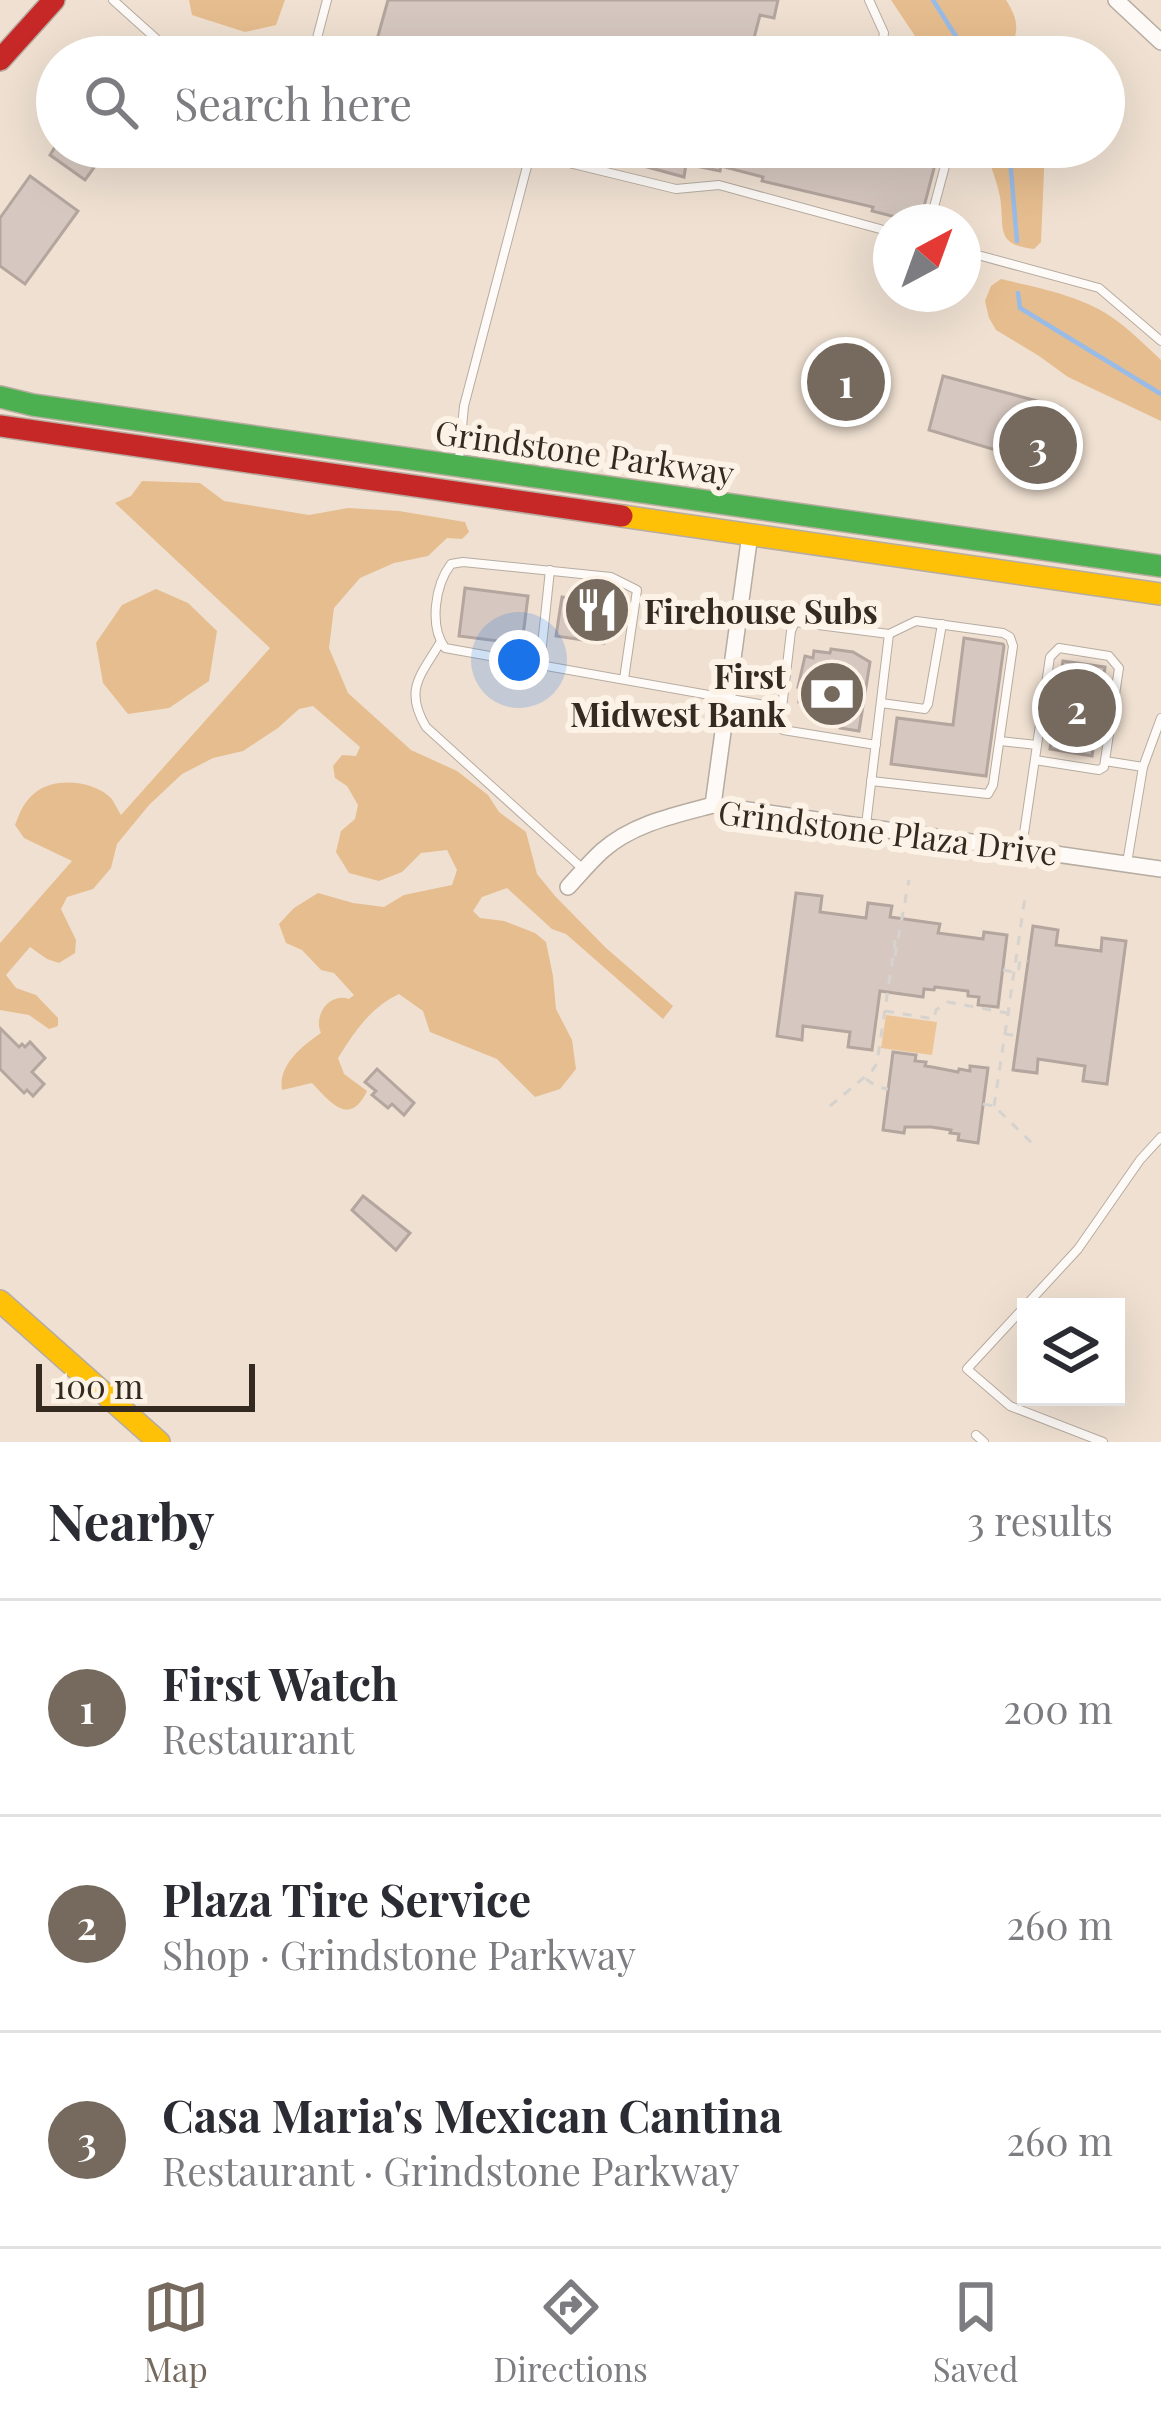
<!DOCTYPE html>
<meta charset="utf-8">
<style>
:root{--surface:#fff;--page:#f2f2f3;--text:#2b2b33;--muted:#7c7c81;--line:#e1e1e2;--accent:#756a5d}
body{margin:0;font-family:"Playfair Display",serif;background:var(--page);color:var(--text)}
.controls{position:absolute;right:36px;bottom:36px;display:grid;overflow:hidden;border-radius:0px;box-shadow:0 12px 48px #0002}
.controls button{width:108px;height:108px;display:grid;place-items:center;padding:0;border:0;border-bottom:3px solid var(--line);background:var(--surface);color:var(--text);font:60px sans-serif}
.compass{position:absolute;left:873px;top:204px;width:108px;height:108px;border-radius:50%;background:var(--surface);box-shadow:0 12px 48px #0002;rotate:41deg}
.scale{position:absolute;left:36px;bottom:30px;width:219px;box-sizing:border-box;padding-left:12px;border:6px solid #342a1f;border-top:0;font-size:33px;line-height:42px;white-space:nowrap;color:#342a1f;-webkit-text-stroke:9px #fcf2e6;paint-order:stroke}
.you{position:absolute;left:519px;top:660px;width:42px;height:42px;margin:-30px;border:9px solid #fff;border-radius:50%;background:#1a73e8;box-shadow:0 0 0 18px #1a73e833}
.badge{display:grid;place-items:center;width:78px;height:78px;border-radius:50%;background:var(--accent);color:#fff;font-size:39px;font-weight:700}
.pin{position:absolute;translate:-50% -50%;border:6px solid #fff;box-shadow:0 3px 12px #0006}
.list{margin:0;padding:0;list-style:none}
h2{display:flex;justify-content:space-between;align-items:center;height:156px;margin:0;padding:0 48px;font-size:51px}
h2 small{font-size:39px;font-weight:400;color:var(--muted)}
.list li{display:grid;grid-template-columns:78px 1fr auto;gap:36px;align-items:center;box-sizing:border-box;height:216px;padding:0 48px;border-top:3px solid var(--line)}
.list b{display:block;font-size:45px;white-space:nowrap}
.list p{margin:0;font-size:39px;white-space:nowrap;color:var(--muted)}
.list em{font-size:39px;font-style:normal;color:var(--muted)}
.icon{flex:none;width:66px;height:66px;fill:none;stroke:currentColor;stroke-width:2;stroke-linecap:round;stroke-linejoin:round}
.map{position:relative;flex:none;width:1161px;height:1442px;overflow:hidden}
.search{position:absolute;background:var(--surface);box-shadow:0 12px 48px #0002;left:36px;right:36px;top:36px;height:132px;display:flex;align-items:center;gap:30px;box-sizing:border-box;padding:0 42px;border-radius:66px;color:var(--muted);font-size:45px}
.sheet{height:804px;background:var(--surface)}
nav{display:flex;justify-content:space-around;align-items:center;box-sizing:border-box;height:168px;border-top:3px solid var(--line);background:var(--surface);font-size:33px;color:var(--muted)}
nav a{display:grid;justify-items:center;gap:6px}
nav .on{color:var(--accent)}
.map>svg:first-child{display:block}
</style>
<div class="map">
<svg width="1161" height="1442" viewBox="0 0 1161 1442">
<rect width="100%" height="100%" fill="#efe0d1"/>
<path fill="#ecc496" d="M886 1015 937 1022 932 1055 881 1048Z"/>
<g fill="#e6bd8e">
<path d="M189 0H285L276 25 245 32 192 15Z"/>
<path d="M891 0H1006C1019 20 1020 33 1007 53L1008 57H929Z"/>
<path d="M985 147H1045L1041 242 1034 249C994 245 1005 227 1000 197 997 180 989 163 985 147Z"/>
<path d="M1001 279C1037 288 1078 295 1110 316 1128 328 1145 345 1161 360V421L1068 377 1039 356 996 330 989 318 985 301 991 286Z"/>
<path d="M142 481 200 483 224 501 309 515 348 508 399 511 465 522 469 532 462 539 447 538 428 556 394 563 360 578 334 608 329 648 348 693 411 750 457 771 488 795 499 812 526 832 537 874 555 896 606 948 673 1006 663 1019 566 934 552 929 507 888 482 897 473 911 480 918 504 921 535 933 546 942 553 976 556 1009 572 1040 576 1069 560 1089 535 1097 497 1059 430 1032 423 1011 399 994C370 1008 355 1031 338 1058L344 1074 367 1091C350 1127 331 1103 312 1083L282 1090C278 1065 302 1046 321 1033 313 1016 329 992 349 999L354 995 334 973 321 970 302 950 286 943 279 924 294 908 318 893 353 903 384 907 404 895 452 885 457 870 447 850 421 853 402 872 379 881 349 873 336 852 341 831 355 819 358 805 347 786 335 778 333 766 342 755 356 756 360 747 313 706 299 709 278 728 243 751 213 758 182 774 149 805 117 844 111 868 93 889 67 897 61 909 76 940 75 953 59 963 47 959 30 947 6 975 16 988 36 995 58 1018V1026L49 1029 29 1015 0 1010V943L72 861 24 838 15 825C20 812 24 801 36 792 55 777 93 780 111 798 115 803 117 809 121 815L270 648 115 503 131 496Z"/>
<path d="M156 589 188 603 217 631 209 681 169 708 128 714 103 683 96 643 122 605Z"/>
</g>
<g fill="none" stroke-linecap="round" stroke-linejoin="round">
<g stroke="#99bbe7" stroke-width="4.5">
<path d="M933 0 969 57"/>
<path d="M1009 147 1017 241"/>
<path d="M1018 293 1020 308 1161 394"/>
</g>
</g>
<g fill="#d6c8c0" stroke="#b4a69e" stroke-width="3">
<path d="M388 0H778L774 18 760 15 749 57H384L373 54Z"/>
<path d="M55 147H109L85 180 50 155Z"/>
<path d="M589 147H923L938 153 920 222H915L872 211 873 207 762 181 763 177 721 166 720 171 686 164 684 177 588 151Z"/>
<path d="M30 176 78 211 25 284 0 266V218Z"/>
<path d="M825 352 880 367 868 413 812 397Z"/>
<path d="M943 376 1060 407 1046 461 1022 455V458L929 430Z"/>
<path d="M465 588 528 596 522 644 459 636Z"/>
<path d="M562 597 610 604 604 643 556 636Z"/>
<path d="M964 638 1003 644 1004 646 986 776 891 764 897 718 953 725Z"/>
<path d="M831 649 853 652 870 662 859 731 840 728 843 708 799 702 801 687H798L805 656 813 658 814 651 830 653Z"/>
<path d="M1063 661 1105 667 1092 756 1050 749Z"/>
<path d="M796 893 822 896 820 912 866 918 868 903 892 906 890 917 940 924 938 933 983 939 984 932 1007 935 998 1007 978 1005 979 997 968 996V991L935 987 934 990 924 989 923 997 880 991 872 1050 848 1047 850 1032 803 1026 802 1040 777 1036Z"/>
<path d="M1033 926 1058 930 1056 945 1101 951 1102 938 1126 941 1107 1084 1083 1081 1085 1066 1038 1059 1037 1073 1013 1070Z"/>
<path d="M0 1028 19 1047 22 1044 25 1047 30 1042 45 1058 32 1072 44 1084 33 1096 27 1090 24 1093 0 1069Z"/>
<path d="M893 1052 916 1055 915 1061 926 1062 925 1066 932 1067 958 1072 959 1069 970 1071V1066L988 1068 978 1143 958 1140 959 1134 950 1133 951 1130 931 1127H905L904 1133 883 1130Z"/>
<path d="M377 1069 414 1103 404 1115 392 1104 388 1108 372 1095 376 1091 365 1082Z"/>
<path d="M363 1196 410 1233 396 1250 352 1210Z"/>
</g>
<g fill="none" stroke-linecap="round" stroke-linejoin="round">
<g stroke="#b7aca0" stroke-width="10">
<g id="lane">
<path d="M113 0 162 44 195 57"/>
<path d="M869 0 884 33 880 57"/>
<path d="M312 57 327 0"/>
<path d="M503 147 676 189 719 185 891 232"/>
<path d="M930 222 949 151 944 147"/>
<path d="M963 251 1099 288 1161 341"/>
<path d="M459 459 464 406 530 155"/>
<path d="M440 643C420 676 404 690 426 727L583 869"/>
<path d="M540 664 550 570"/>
<path d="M624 679 637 590 611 577 463 562 451 564C435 585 429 626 445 648L782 708"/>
<path d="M881 703 925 709 928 704 942 624"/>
<path d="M1000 741 1037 745"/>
<path d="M1105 761 1143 767 1127 863"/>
<path d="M1143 767 1161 718"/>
<path d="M871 781 988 794 993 785 1013 646 1010 637 1003 633 916 621 889 634"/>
<path d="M866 825C874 761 882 697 889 634L795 622 791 631 780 725 783 730 876 745"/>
<path d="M1022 847 1050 657 1059 648 1109 656 1119 668 1104 767 1099 770 1035 760"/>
<path d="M976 1435 984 1442"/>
<path d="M1103 1442 1010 1406 967 1369 1078 1249 1140 1160 1161 1137"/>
</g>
</g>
<g stroke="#b7aca0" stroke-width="18">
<g id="street">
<path d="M1116 0 1161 42"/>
<path d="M713 805 750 534"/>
<path d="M568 887C579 875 590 862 602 851 632 824 675 815 713 805L1161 869"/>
</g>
</g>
<g stroke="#b7aca0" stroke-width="24">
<path id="fast" d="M0 397 33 405 1161 566"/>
</g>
<g stroke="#b7aca0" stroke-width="24">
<g id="slow">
<path d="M622 516 1161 594"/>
<path d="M0 1301 159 1442"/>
</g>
</g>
<g stroke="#b7aca0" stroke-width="24">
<g id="jam">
<path d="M0 60 54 0"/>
<path d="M0 426 622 516"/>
</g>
</g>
<g stroke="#d6d2ce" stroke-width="3" stroke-dasharray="9 9" stroke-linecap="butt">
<path d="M895 956 909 880"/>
<path d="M1003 970 1018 973 1020 960 1028 961"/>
<path d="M885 1011 934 1019 936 1010 948 1002 1007 1013"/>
<path d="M1005 1034 1025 897"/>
<path d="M866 1079 877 1087 888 1089"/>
<path d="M983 1104 994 1106 1033 1144"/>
<path d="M830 1106 872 1071 877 1063 895 942 887 941"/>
<path d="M994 1106 1005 1034 1017 1036"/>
</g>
<use href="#lane" stroke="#fdfaf8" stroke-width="8"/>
<use href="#street" stroke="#fdfaf8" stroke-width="15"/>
<use href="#fast" stroke="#4caf50" stroke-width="21"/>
<use href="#slow" stroke="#ffc107" stroke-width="21"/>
<use href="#jam" stroke="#c62828" stroke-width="21"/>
</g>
<defs>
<g id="restaurant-disc" transform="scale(3.45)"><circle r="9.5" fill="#756a5d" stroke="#fcf2e6"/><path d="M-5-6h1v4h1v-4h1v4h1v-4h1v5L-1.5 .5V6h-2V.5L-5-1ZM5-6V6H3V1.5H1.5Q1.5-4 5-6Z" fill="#fff"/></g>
<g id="bank-disc" transform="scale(3.45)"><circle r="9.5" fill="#756a5d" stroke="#fcf2e6"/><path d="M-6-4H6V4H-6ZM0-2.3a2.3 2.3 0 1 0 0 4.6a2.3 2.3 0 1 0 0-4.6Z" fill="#fff"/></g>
</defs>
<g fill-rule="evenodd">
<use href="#restaurant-disc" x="597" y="610"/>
<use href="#bank-disc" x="832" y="694"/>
</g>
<g text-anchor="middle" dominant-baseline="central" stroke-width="12" stroke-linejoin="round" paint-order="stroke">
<g font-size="33" fill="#342a1f" stroke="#fcf2e6">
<text transform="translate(585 451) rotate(8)">Grindstone Parkway</text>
<text transform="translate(888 831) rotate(7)">Grindstone Plaza Drive</text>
</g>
<g font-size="33" font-weight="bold" fill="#342a1f" stroke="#fcf2e6" text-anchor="start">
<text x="644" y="610">Firehouse Subs</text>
<text x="786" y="675" text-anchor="end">First<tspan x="786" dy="38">Midwest Bank</tspan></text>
</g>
</g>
</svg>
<div class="controls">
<button><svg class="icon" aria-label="layers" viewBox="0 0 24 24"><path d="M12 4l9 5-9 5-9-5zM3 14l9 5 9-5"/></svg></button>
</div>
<svg class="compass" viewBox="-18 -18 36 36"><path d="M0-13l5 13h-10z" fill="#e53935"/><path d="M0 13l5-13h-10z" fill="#7c7c81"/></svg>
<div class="scale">100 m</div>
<div class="you"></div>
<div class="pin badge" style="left:846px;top:382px">1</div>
<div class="pin badge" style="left:1077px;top:708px">2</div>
<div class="pin badge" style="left:1038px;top:445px">3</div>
<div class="search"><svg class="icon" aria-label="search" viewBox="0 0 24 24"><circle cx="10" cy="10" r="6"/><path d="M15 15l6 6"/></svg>Search here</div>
</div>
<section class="sheet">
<h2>Nearby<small>3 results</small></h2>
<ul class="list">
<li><span class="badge">1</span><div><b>First Watch</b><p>Restaurant</p></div><em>200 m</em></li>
<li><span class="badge">2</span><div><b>Plaza Tire Service</b><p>Shop · Grindstone Parkway</p></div><em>260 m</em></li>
<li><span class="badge">3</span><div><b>Casa Maria's Mexican Cantina</b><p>Restaurant · Grindstone Parkway</p></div><em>260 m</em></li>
</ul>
</section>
<nav>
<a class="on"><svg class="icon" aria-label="map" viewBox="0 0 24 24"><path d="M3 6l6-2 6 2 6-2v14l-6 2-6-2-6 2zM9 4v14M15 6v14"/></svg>Map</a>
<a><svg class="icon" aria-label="directions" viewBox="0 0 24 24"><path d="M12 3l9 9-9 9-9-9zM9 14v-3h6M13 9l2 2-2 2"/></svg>Directions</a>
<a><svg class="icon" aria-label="saved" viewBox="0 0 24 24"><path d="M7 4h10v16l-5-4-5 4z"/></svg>Saved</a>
</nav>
